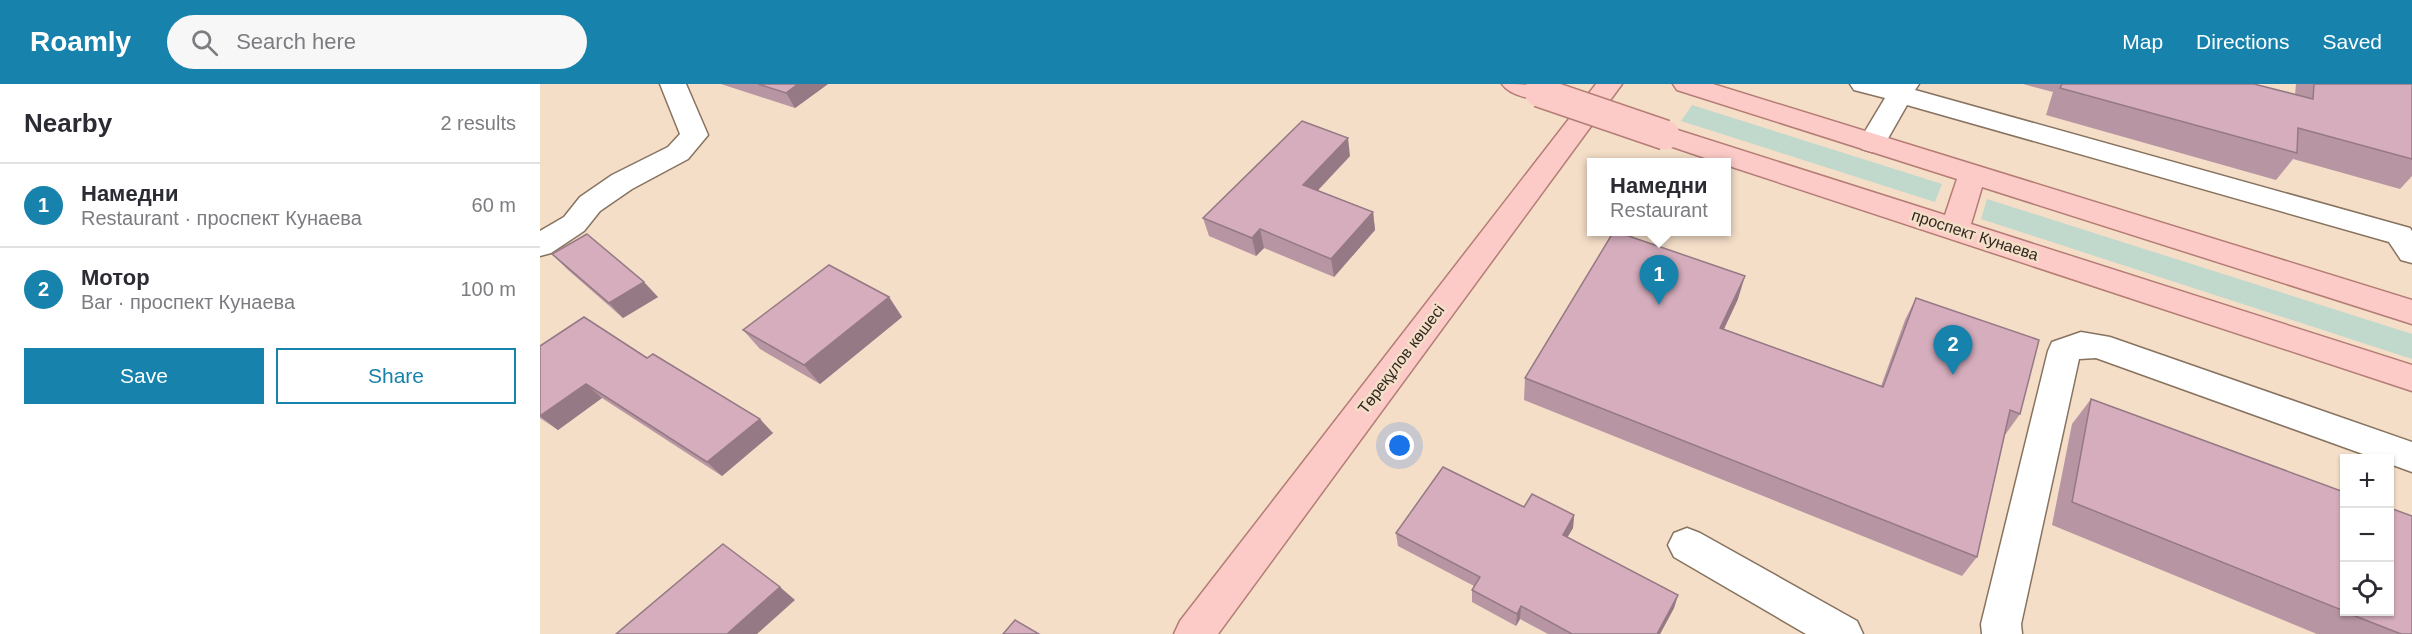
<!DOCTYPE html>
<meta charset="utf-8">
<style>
:root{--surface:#fff;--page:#f7f7f7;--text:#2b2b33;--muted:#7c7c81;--line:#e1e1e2;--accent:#1782ab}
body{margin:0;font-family:Helvetica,sans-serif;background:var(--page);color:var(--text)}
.controls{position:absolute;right:18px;bottom:18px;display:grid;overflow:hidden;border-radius:0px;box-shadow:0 2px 4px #0004}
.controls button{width:54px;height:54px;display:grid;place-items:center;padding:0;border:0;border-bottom:2px solid var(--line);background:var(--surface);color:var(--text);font:30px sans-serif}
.you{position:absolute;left:860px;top:362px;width:21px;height:21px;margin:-15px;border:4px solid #fff;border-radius:50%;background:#1a73e8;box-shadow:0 0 0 9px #1a73e833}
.badge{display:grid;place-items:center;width:39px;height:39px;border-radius:50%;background:var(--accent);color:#fff;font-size:20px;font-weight:700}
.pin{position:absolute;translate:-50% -50px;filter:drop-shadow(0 2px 3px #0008)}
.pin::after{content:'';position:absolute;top:32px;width:21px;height:18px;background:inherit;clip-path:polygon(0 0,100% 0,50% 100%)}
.popup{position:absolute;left:1047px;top:74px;width:144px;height:78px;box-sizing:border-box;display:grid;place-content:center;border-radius:0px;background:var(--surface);filter:drop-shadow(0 2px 4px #0005);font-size:20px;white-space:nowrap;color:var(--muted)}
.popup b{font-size:22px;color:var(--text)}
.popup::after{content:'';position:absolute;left:50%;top:100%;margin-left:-12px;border:12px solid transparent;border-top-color:var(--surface)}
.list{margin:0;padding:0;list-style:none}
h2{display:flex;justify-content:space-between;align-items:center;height:78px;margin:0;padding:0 24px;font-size:26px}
h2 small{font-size:20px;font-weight:400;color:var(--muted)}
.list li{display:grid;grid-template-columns:39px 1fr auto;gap:18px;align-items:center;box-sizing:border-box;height:84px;padding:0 24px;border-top:2px solid var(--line)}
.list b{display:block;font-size:22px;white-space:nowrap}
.list p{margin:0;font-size:20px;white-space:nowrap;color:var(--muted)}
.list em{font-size:20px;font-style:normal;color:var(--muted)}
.actions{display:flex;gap:12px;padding:18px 24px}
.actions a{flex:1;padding:14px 0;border:2px solid var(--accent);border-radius:0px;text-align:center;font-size:21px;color:var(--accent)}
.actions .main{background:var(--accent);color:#fff}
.icon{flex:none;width:33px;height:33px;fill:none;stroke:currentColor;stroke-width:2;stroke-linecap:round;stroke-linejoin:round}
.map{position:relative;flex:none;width:1872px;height:550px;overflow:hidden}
header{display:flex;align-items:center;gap:36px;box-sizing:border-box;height:84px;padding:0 30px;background:var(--accent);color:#fff}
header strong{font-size:28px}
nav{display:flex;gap:33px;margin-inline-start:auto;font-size:21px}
.search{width:420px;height:54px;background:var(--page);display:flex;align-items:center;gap:15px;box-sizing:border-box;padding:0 21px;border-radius:33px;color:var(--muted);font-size:22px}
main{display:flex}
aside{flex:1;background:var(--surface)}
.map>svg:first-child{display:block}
</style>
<header>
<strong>Roamly</strong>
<div class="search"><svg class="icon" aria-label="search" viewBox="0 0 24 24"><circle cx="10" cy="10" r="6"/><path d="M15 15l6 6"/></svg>Search here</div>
<nav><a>Map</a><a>Directions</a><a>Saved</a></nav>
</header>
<main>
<aside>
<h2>Nearby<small>2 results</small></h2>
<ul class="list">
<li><span class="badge">1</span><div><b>Намедни</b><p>Restaurant · проспект Кунаева</p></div><em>60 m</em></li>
<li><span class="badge">2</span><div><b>Мотор</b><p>Bar · проспект Кунаева</p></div><em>100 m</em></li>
</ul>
<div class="actions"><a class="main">Save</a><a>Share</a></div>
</aside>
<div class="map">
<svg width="1872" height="550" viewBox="0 0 1872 550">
<rect width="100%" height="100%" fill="#f4dec8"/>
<g fill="#c0d9cc">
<path d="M1152 21 1402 100 1395 118 1141 37Z"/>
<path d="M1447 115 1872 250V275L1441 135Z"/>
</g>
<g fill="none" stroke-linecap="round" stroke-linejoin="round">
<g stroke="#87735f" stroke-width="3">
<g id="minor">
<path d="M120 0H146L168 51 148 75 92 105 60 127 44 147 11 169 0 172V147L24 133 40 113 72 91 128 63 140 50Z"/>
<path d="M1310 0H1379L1375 6 1870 144 1872 147V179L1861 176 1849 158 1367 21 1342 65 1332 68 1322 65 1318 59 1345 14 1314 6Z"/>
<path d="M1541 248 1570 253 1872 358V388L1850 380V374H1834L1556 274 1539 275 1481 540 1482 550H1442L1441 540 1508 267 1512 258Z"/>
<path d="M1147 444 1160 449 1317 537 1323 550H1266L1134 473 1128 461 1134 449Z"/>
</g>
</g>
<g stroke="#b47c74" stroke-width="3">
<g id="major">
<path d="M962 0C977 0 1003 0 1012 8L1008 14C995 17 970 12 962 0Z"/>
<path d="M1056 0H1082L678 550H634L640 537Z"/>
<path d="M1133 0H1173L1872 216V240L1442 103 1431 140 1872 281V307L1186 81V79H1180L1115 57 1111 51 1115 45 1125 42 1405 131 1417 95 1137 6Z"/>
</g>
</g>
<use href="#minor" fill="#fff" fill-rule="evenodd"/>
<use href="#major" fill="#fccbc7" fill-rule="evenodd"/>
<g stroke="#b47c74" stroke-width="32" stroke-linecap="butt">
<path id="major-bridge" d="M999 8 1125 51"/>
</g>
<use href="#major-bridge" stroke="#fccbc7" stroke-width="29"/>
</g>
<g fill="#b795a3">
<path d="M181 0H288L255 24Z"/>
<path d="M1483 0H1714L1755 11 1756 0H1872V92L1860 105 1753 75 1736 96 1506 31 1513 8Z"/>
<path d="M810 72 778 106 833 128 835 146 794 193 724 164 716 172 669 152 663 134Z"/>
<path d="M12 170 118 213 83 234 27 185Z"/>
<path d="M349 213 362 233 280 300 220 265 203 246Z"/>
<path d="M1376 214 1480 330 1465 351 1437 473 1422 492 984 316 985 294 1198 215 1184 245 1341 302 1365 236Z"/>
<path d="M0 262 107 274 233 349 182 392 62 314 18 346 0 334Z"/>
<path d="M1551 315 1872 550H1777L1512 441 1532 340Z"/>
<path d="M984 423 1034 431 1033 444 1027 453 1138 511 1134 524 1120 550H1008L980 535 976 542 932 518V506L934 502 858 462 856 449Z"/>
</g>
<g fill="#957984">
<path d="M258 0H288L255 24 246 9Z"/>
<path d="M808 54 810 72 766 119 763 101Z"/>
<path d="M833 128 835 146 794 193 791 175Z"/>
<path d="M720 145 724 164 716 172 712 154Z"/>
<path d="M1205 192 1198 215 1174 266 1180 244Z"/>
<path d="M104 198 118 213 83 234 69 219Z"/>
<path d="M349 213 362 233 280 300 264 281Z"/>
<path d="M46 300 62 314 18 346 0 332Z"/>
<path d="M220 335 233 349 182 392 167 378Z"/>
<path d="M1034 431 1033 444 1021 464 1023 451Z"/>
<path d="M240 503 255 516 217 550H187Z"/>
<path d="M1138 511 1134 524 1120 550H1117Z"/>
<path d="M981 522 980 535 976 542 977 530Z"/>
</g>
<g fill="#d5adbd" stroke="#957984" stroke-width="1.5">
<path d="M218 0H258L246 9Z"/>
<path d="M1522 0H1714L1773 15 1774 0H1872V75L1758 44 1757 69 1520 4Z"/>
<path d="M762 37 808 54 763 101 833 128 791 175 720 145 712 154 663 134Z"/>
<path d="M1074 147 1205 192 1180 244 1343 303 1376 214 1499 256 1480 330 1470 326 1437 473 985 294Z"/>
<path d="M47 150 104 198 69 219 12 170Z"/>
<path d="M289 181 349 213 264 281 203 246Z"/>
<path d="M44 233 107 274 113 270 220 335 167 378 46 300 0 332V262Z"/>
<path d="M1551 315 1804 408V527L1532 418Z"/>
<path d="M903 383 984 423 992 410 1034 431 1023 451 1138 511 1117 550H1032L981 522 977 530 932 506 940 493 856 449Z"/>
<path d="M1850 424 1872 432V550H1861L1805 528H1850Z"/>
<path d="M183 460 240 503 187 550H76Z"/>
<path d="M475 536 499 550H463Z"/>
</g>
<g text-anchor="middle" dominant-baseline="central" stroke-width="5" stroke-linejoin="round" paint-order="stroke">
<g font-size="16" fill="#312820" stroke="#f4dec8">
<text transform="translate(1435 151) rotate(18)">проспект Кунаева</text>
<text transform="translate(861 275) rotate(-53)">Төреқұлов көшесі</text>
</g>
</g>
</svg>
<div class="controls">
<button>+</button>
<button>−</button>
<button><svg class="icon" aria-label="locate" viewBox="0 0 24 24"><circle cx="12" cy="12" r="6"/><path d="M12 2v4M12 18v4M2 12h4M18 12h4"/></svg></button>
</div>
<div class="you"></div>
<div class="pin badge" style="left:1119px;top:221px">1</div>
<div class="popup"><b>Намедни</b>Restaurant</div>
<div class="pin badge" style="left:1413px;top:291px">2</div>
</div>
</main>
